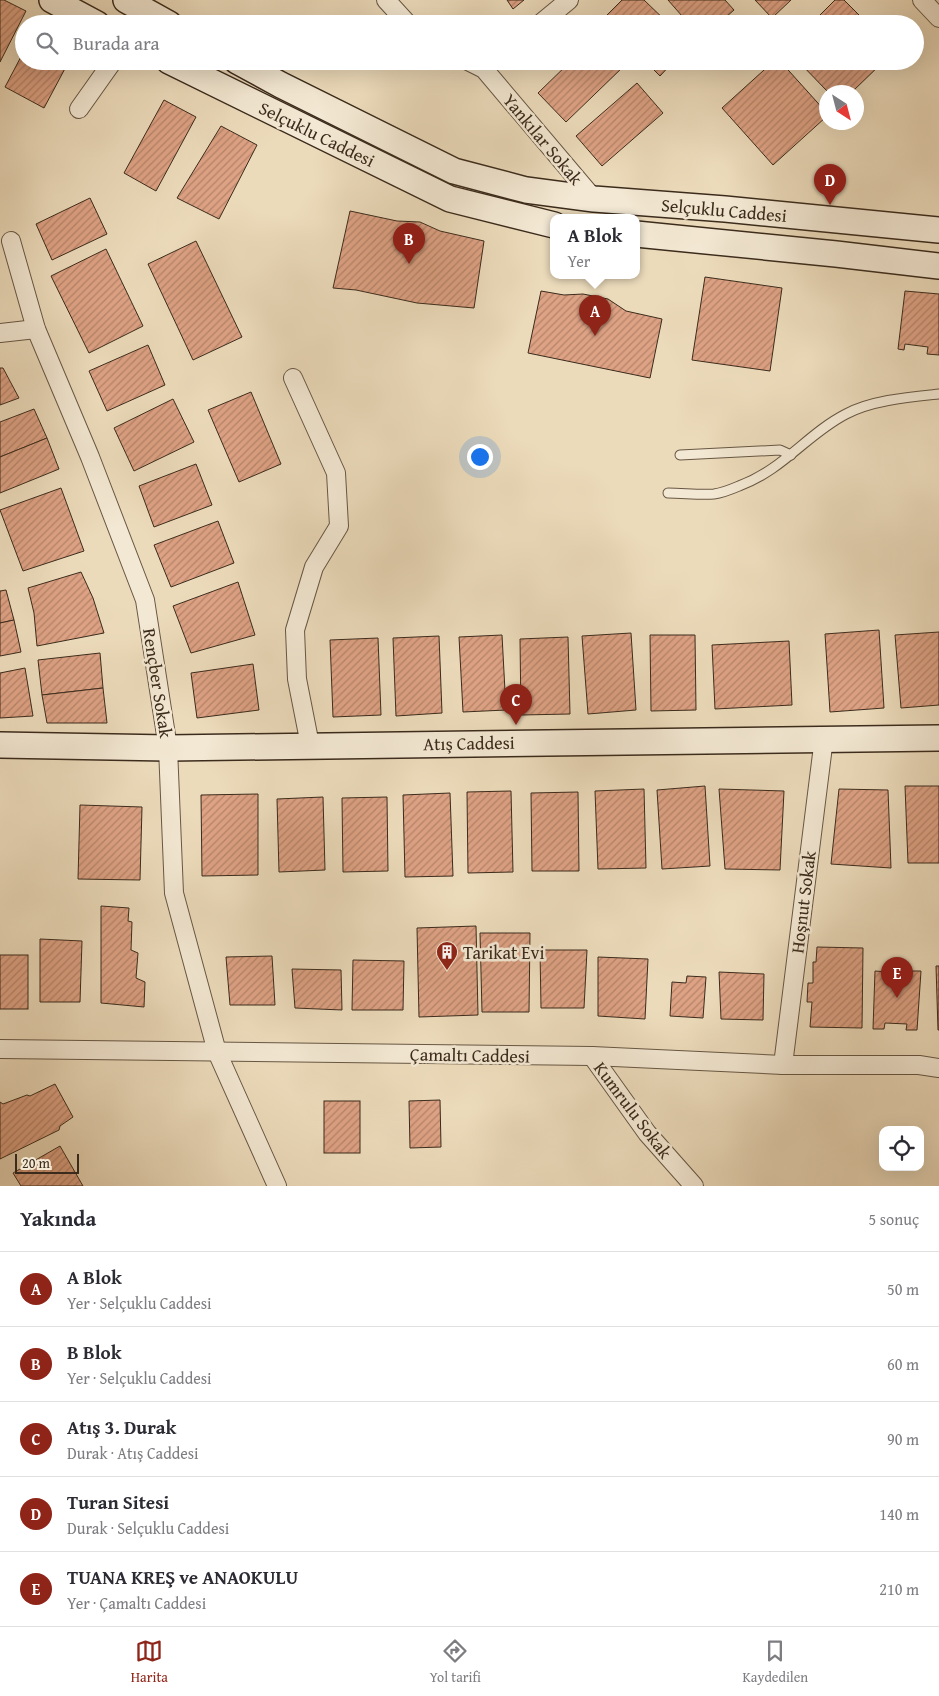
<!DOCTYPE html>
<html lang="tr">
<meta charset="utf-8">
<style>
:root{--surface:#fff;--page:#f7f7f7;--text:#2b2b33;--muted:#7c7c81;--line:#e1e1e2;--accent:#8f2418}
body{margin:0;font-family:"Gentium Book Plus",serif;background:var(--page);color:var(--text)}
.controls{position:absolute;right:15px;bottom:15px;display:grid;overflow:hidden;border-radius:10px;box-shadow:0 5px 20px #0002}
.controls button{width:45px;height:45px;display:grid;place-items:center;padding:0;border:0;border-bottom:1px solid var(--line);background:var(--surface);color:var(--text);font:25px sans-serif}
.compass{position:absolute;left:819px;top:85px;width:45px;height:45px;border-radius:50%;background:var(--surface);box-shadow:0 5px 20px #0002;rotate:144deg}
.scale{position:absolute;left:15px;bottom:12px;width:64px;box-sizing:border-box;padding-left:5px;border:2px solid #3b2b1c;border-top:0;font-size:14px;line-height:18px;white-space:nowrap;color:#3b2b1c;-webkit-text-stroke:4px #f3e8d3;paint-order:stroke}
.you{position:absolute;left:479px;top:456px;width:18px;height:18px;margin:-12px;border:4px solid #fff;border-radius:50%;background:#1a73e8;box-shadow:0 0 0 8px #1a73e833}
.badge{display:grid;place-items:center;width:32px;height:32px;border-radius:50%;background:var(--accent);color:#fff;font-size:16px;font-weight:700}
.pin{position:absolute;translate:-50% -41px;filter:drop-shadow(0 1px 2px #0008)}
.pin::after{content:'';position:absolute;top:26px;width:18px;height:15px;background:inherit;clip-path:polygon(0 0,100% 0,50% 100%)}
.popup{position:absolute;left:550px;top:214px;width:90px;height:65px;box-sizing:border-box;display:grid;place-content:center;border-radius:10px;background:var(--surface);filter:drop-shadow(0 1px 4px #0005);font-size:16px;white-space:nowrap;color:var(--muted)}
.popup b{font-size:19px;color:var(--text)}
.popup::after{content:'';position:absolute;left:50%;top:100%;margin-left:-10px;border:10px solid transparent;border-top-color:var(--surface)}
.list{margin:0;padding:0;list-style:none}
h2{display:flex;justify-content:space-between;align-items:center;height:65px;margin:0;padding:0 20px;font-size:21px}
h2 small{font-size:16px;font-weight:400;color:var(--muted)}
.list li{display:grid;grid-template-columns:32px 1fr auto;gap:15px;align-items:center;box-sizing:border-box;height:75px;padding:0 20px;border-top:1px solid var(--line)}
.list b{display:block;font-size:19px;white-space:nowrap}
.list p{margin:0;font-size:16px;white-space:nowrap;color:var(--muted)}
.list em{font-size:16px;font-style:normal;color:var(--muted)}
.icon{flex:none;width:28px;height:28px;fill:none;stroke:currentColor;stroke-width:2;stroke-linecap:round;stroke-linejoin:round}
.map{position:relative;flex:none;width:939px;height:1186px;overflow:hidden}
.search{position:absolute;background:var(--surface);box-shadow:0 5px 20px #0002;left:15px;right:15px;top:15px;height:55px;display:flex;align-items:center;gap:12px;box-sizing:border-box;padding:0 18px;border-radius:28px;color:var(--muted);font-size:19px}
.sheet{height:440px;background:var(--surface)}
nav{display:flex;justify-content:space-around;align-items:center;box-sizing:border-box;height:70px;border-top:1px solid var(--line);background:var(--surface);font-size:14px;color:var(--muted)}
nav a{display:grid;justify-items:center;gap:2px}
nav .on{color:var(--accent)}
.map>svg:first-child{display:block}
</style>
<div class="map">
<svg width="939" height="1186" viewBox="0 0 939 1186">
<defs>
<pattern id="building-hatch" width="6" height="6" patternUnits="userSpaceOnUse" patternTransform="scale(1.25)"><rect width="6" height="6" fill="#dea284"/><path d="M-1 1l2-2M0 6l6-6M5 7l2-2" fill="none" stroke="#b5846b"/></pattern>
</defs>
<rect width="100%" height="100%" fill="#ecdbbb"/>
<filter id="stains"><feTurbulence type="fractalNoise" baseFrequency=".004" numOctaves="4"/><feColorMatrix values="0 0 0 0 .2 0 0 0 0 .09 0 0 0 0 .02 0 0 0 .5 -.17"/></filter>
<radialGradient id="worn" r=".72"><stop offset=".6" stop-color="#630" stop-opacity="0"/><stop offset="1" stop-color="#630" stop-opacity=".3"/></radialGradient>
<g fill="url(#building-hatch)" stroke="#3b2b1c">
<path d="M0 0H4L26 11 0 62Z"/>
<path d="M507 0H524L513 9Z"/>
<path d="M622 0H644L669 24H606L602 20Z"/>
<path d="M668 0H725L734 10 718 24H689Z"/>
<path d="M755 0H791L772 18Z"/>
<path d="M835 0H844L868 24H811Z"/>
<path d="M24 51V61H69L44 108 5 87Z"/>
<path d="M571 61H619L624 66 566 122 538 93Z"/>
<path d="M645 61H674L660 76Z"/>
<path d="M774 61H780L826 112V117L773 165 722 108Z"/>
<path d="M798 61H884L852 92H828Z"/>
<path d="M637 83 663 113 602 166 576 136Z"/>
<path d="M164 100 196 117 156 191 124 173Z"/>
<path d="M221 126 257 145 219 219 177 198Z"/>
<path d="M90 198 107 234 52 260 36 224Z"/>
<path d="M350 211 397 221 420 222 440 231 484 241 474 308 417 303 356 290 333 288Z"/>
<path d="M196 241 242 337 193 360 148 264Z"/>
<path d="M106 249 143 326 89 353 51 276Z"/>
<path d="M705 277 782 288 770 371 692 360Z"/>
<path d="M541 291 564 295 583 294 608 299 626 311 662 319 650 378 528 353Z"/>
<path d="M905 291 939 294V355L927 354 928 347 905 344 904 350 898 349Z"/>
<path d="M148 345 165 385 107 411 89 371Z"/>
<path d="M0 368H3L19 398 0 405Z"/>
<path d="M251 392 281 464 239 482 208 410Z"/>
<path d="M173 399 194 442 134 471 114 428Z"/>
<path d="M34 409 47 438 0 457V422Z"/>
<path d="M47 438 59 469 0 493V457Z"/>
<path d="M196 464 212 505 154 527 139 486Z"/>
<path d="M61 488 84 551 23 571 0 510Z"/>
<path d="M218 521 234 563 171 587 154 545Z"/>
<path d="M81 572 93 598 104 633 37 646 34 613 28 588Z"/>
<path d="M238 582 255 635 191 653 173 606Z"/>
<path d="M6 590 14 620 0 623V591Z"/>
<path d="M14 620 21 652 0 656V623Z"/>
<path d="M879 630 884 708 830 712 825 634Z"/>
<path d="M939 632V705L901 708 895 635Z"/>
<path d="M631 633 636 710 588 714 582 636Z"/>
<path d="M502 635 506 710 463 712 459 637Z"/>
<path d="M650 635H695L696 710 651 711Z"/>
<path d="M439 636 442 713 396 716 393 638Z"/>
<path d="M568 637 570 714 521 715 520 639Z"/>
<path d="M378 638 381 715 333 717 330 640Z"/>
<path d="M789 641 792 705 715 709 712 645Z"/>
<path d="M100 653 103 688 42 695 38 660Z"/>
<path d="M253 664 259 710 197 718 191 673Z"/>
<path d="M25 668 33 716 0 718V673Z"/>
<path d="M103 688 107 723H47L42 695Z"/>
<path d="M705 786 710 866 662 869 657 790Z"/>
<path d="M905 786H939V863H908Z"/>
<path d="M644 789 646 868 598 869 595 791Z"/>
<path d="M719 789 784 791 780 870 725 869Z"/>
<path d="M839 789 888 790 891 868 831 864Z"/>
<path d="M511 791 513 872 468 873 467 792Z"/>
<path d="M578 792 579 871H532L531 793Z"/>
<path d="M450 793 453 876 405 877 403 795Z"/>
<path d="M258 794V875L202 876 201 795Z"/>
<path d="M323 797 325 870 279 872 277 799Z"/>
<path d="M387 797 388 871 343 872 342 798Z"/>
<path d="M80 805 142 807 140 880 78 879Z"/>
<path d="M101 906 129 908 128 921 132 922 131 950 138 953 136 978 145 982 144 1007 101 1003Z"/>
<path d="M476 926 478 1015 419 1017 417 928Z"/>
<path d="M480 933H530L529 1012H482Z"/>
<path d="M40 939 82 941 80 1002H40Z"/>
<path d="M817 947 863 948 862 1028 810 1027 812 1002H807L808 983H813V962H816Z"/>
<path d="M540 950H587L584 1008H541Z"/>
<rect x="0" y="955" width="28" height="54"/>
<path d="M272 956 275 1005H230L226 957Z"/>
<path d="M598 957 648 959 645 1019 598 1016Z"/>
<path d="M353 960 404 961 403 1010H352Z"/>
<path d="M936 966H939V1030H938Z"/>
<path d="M890 967 910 968 909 971H921L917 1030H906L907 1024 885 1023 884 1029H873L875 971 889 972Z"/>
<path d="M292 969 341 970 342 1010 295 1008Z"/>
<path d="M719 972 764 974 763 1020 721 1019Z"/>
<path d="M687 976 706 977 703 1018 670 1016 672 982 686 983Z"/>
<path d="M55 1084 73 1117 60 1126 59 1130 0 1159V1102L3 1104 27 1095 30 1096Z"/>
<path d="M440 1100 441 1147 410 1148 409 1101Z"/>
<rect x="324" y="1101" width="36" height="52"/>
<path d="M60 1146 83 1186H21L13 1173Z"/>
</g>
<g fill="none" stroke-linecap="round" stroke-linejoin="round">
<g stroke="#675744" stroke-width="11">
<g id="lane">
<path d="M680 455 780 450 791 455"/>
<path d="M668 493C683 493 699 495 714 494 722 493 732 489 739 486 783 470 807 434 846 414 872 400 910 397 939 394"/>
</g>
</g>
<g stroke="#675744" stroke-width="20">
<g id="street">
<path d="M386 0 408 24"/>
<path d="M922 0 939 18"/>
<path d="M540 24 569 0"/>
<path d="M468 61 484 69 594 199"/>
<path d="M79 109 113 61"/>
<path d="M11 241 36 329 90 457 145 600 168 748 174 893 217 1052 277 1186"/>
<path d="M0 333 36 329"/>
<path d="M293 378 336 473 339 526 314 567 295 630 297 679 310 745"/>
<path d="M0 1049 592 1056 783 1065H919L939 1068"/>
<path d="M592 1056 647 1133 694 1186"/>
<path d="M783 1065 824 738"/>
</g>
</g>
<g stroke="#3b2b1c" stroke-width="28">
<g id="secondary">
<path d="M52 0 97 24"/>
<path d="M126 0 169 24"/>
<path d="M169 61 450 199 554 225"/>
<path d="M237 61 281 85 454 171 526 190 594 199 725 209 939 230"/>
<path d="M636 234 836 254 939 266"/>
<path d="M0 745 168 748 939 738"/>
</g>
</g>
<use href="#lane" stroke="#f3e8d3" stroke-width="9"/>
<use href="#street" stroke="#f3e8d3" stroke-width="18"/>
<use href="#secondary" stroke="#f3e8d3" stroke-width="25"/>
</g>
<defs>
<g id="building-pin" transform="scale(1.125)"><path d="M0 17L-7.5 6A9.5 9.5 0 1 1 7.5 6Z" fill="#8f2418" stroke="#f3e8d3"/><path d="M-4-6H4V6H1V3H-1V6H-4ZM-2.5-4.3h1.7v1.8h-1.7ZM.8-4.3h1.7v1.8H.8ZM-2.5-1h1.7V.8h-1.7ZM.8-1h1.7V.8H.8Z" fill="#fff"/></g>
</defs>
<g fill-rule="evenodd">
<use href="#building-pin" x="447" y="952"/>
</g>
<g text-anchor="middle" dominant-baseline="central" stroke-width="5" stroke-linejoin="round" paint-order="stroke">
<g font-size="18" fill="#3b2b1c" stroke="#f3e8d3">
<text transform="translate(317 134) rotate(26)">Selçuklu Caddesi</text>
<text transform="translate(543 139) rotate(50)">Yankılar Sokak</text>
<text transform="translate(724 210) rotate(5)">Selçuklu Caddesi</text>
<text transform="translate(158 683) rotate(81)">Rençber Sokak</text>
<text transform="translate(469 743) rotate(-1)">Atış Caddesi</text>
<text transform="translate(803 902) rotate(-83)">Hoşnut Sokak</text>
<text transform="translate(470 1055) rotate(1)">Çamaltı Caddesi</text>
<text transform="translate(633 1110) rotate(53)">Kumrulu Sokak</text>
</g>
<g font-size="18" fill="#3b2b1c" stroke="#f3e8d3" text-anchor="start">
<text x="463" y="952">Tarikat Evi</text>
</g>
</g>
<rect width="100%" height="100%" filter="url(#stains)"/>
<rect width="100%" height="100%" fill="url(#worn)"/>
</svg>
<div class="controls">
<button><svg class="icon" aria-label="locate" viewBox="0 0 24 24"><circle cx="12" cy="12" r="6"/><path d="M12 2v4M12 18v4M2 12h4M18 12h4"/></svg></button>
</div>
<svg class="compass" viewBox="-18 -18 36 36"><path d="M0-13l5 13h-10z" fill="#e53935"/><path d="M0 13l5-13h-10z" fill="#7c7c81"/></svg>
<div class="scale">20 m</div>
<div class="you"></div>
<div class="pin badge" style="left:595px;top:336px">A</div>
<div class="popup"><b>A Blok</b>Yer</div>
<div class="pin badge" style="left:409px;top:264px">B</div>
<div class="pin badge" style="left:516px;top:725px">C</div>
<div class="pin badge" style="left:830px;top:205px">D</div>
<div class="pin badge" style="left:897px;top:998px">E</div>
<div class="search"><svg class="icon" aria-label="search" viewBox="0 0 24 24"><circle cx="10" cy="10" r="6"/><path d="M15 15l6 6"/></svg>Burada ara</div>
</div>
<section class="sheet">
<h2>Yakında<small>5 sonuç</small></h2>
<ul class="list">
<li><span class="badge">A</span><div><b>A Blok</b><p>Yer · Selçuklu Caddesi</p></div><em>50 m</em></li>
<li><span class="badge">B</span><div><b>B Blok</b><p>Yer · Selçuklu Caddesi</p></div><em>60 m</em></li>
<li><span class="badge">C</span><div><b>Atış 3. Durak</b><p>Durak · Atış Caddesi</p></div><em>90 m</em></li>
<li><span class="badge">D</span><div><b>Turan Sitesi</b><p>Durak · Selçuklu Caddesi</p></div><em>140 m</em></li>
<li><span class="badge">E</span><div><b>TUANA KREŞ ve ANAOKULU</b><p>Yer · Çamaltı Caddesi</p></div><em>210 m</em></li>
</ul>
</section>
<nav>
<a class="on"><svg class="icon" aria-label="map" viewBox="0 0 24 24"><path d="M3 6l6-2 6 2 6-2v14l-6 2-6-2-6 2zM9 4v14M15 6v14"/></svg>Harita</a>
<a><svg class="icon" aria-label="directions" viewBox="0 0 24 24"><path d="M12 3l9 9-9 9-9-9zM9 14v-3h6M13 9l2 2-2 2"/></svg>Yol tarifi</a>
<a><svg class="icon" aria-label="saved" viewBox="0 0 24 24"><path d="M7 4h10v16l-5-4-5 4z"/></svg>Kaydedilen</a>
</nav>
